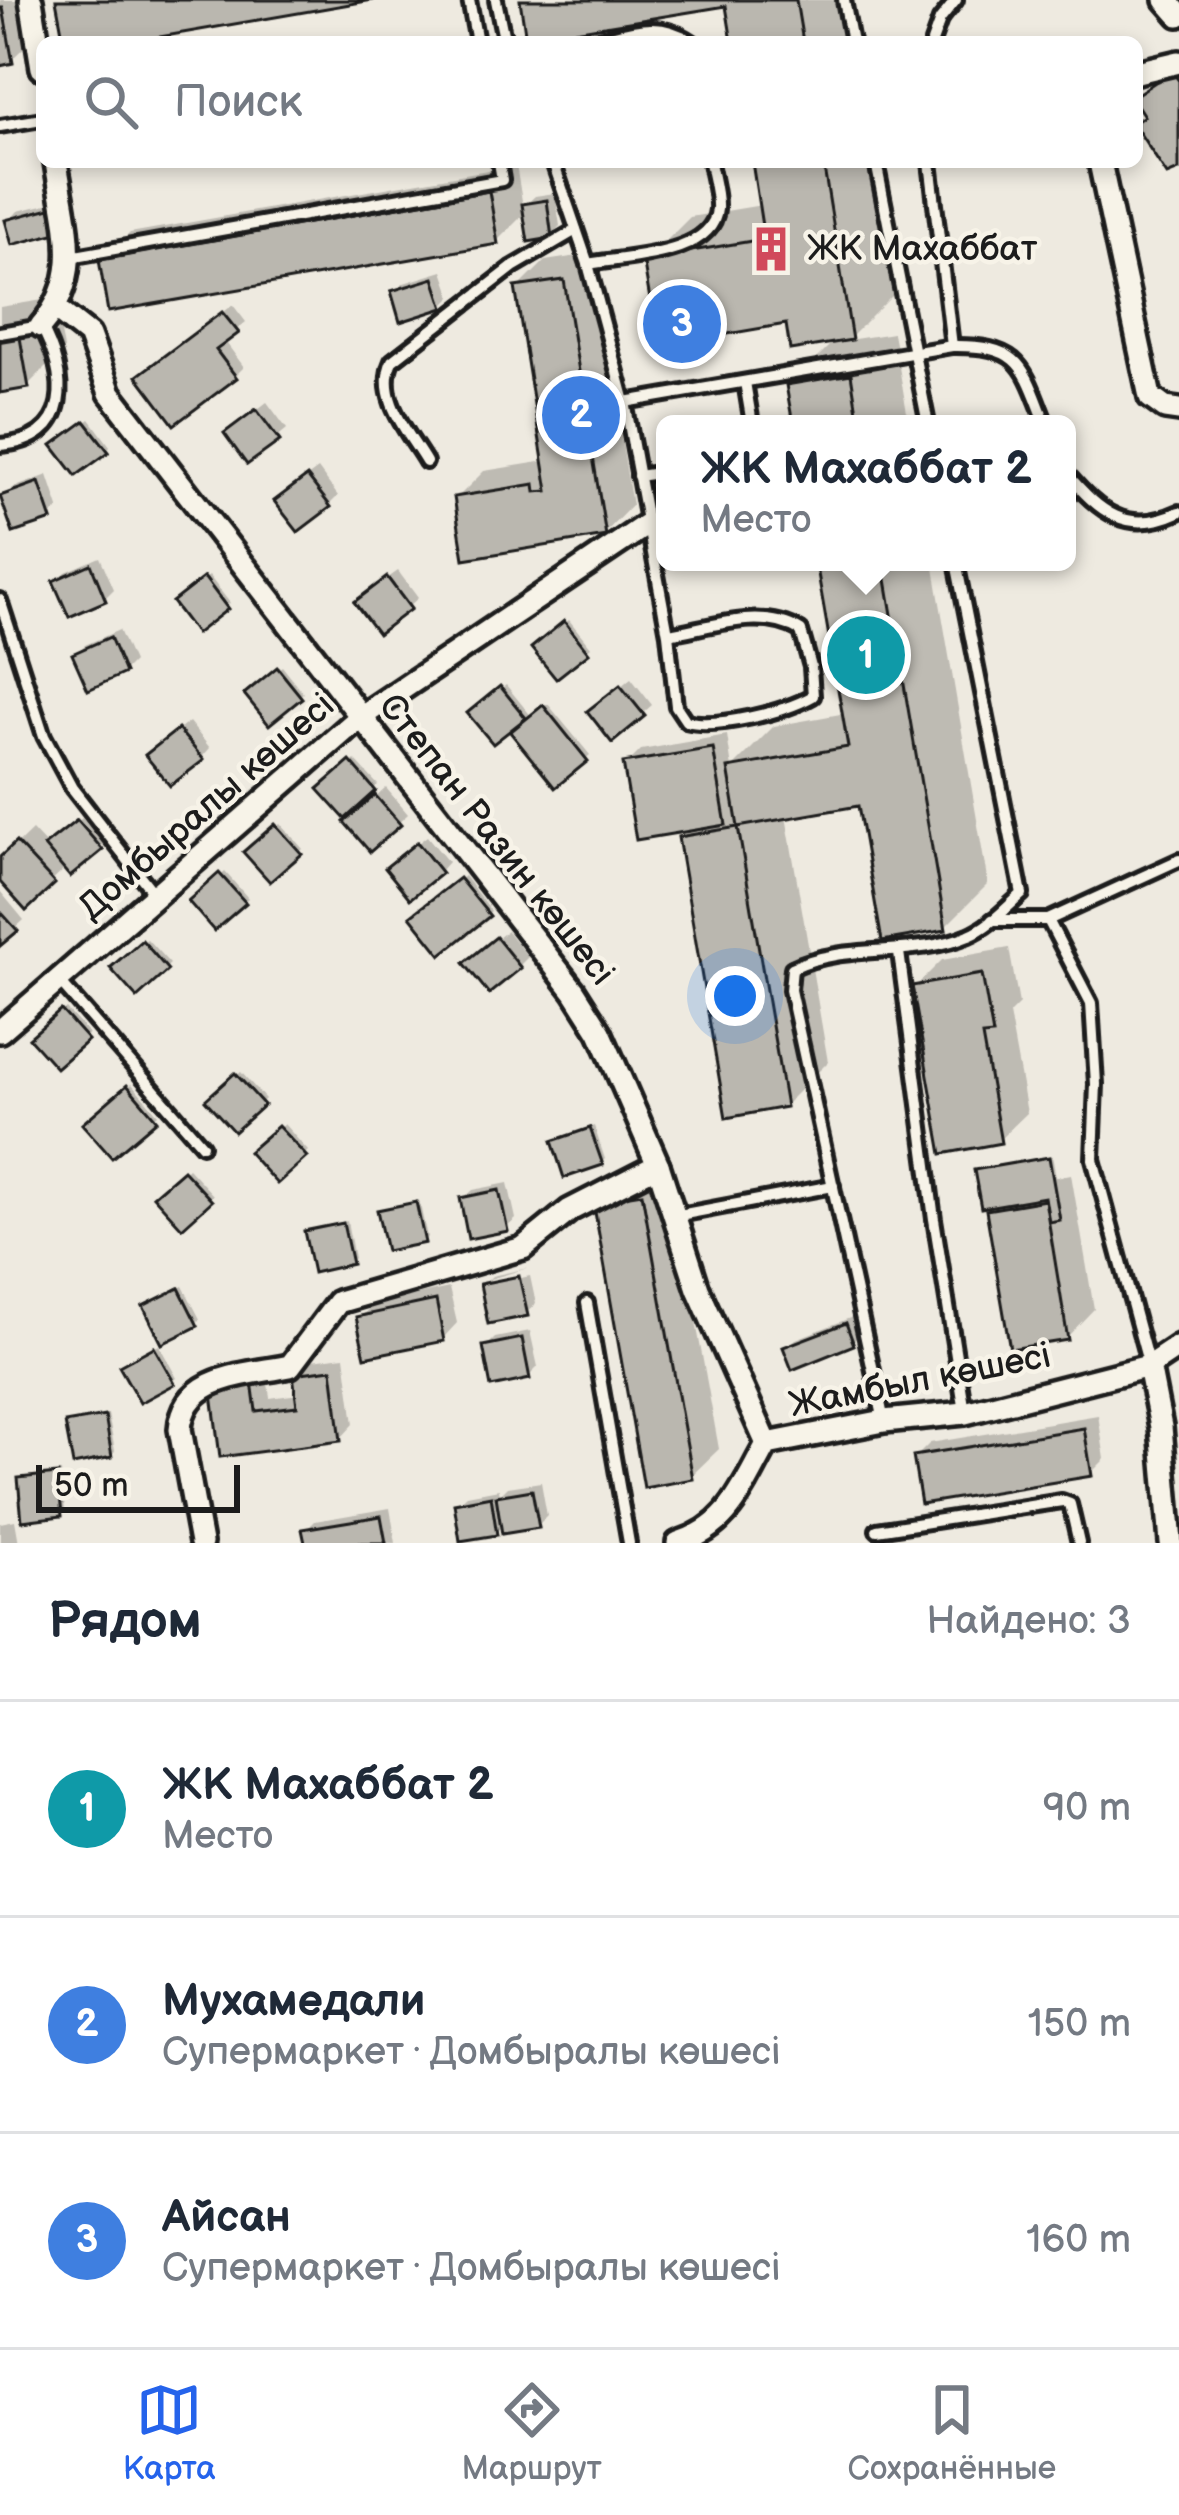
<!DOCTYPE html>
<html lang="ru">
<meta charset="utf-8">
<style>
:root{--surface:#fff;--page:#f6f6f7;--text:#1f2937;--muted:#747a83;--line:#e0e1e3;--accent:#2563eb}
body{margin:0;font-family:"Balsamiq Sans",sans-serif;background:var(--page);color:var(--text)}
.scale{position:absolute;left:36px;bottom:30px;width:204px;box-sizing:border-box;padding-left:12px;border:6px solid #1c1c1c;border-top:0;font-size:33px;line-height:42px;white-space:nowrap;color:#1c1c1c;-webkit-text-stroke:9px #f7f3e8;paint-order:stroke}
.you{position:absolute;left:735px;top:996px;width:42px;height:42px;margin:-30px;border:9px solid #fff;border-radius:50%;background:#1a73e8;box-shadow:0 0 0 18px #1a73e833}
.badge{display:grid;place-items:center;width:78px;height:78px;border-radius:50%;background:var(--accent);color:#fff;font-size:39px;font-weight:700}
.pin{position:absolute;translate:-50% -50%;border:6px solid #fff;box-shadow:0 3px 12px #0006}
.popup{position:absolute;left:656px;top:415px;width:420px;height:156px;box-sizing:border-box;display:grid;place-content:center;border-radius:18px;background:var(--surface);filter:drop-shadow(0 3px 9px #0005);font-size:39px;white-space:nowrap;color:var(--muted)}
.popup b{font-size:45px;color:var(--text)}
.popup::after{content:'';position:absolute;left:50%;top:100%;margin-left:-24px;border:24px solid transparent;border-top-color:var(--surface)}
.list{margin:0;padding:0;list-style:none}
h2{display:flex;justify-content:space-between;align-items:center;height:156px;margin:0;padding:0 48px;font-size:51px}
h2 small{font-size:39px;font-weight:400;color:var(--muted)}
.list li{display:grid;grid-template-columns:78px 1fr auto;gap:36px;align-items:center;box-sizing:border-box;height:216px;padding:0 48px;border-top:3px solid var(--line)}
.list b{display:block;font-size:45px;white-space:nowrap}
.list p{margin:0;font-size:39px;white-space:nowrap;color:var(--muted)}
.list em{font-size:39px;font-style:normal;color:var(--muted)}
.icon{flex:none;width:66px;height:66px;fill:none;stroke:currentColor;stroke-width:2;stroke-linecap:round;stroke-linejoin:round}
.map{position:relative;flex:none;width:1179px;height:1543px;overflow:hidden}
.search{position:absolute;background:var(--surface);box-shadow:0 6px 18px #0003;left:36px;right:36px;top:36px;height:132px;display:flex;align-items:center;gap:30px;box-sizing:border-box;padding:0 42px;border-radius:18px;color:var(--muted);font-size:45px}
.sheet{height:804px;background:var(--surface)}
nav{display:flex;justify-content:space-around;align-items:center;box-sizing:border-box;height:168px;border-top:3px solid var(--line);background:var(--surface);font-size:33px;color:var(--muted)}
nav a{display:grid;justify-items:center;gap:6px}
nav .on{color:var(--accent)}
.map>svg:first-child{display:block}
</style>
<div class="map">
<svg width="1179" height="1543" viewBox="0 0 1179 1543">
<rect width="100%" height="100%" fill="#eeeae0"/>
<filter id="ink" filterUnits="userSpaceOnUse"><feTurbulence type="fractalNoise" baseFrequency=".00833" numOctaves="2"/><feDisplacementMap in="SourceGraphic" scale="24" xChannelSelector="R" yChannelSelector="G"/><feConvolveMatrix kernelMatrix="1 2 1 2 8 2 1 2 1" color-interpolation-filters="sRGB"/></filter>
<g filter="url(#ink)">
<g fill="#0003">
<path d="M0 0H43L48 24 11 60 0 62Z"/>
<path d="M523 0H845L852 42H735L728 3Z"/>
<path d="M755 162H872L894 294 848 340 893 333 909 424H796L789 386 835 340 647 260 690 217 762 205Z"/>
<path d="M516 165 523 207 535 196 555 193 560 226 551 235 526 212 497 241 102 261 130 233Z"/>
<path d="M59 201 64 221 55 231 9 221 18 211Z"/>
<path d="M591 254 632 505 605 533 457 498 484 471 546 461 518 288 545 261Z"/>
<path d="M443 271 452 297 443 306 395 292 404 283Z"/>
<path d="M55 298 64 349 28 385 0 390V307Z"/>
<path d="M233 305 246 322 224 340 244 367 235 376 150 367Z"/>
<path d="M267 402 287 429 248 461 237 425Z"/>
<path d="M90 419 110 446 107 450 59 442Z"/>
<path d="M318 469 338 496 329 505 287 492Z"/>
<path d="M48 475 59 508 50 517 4 497 13 488Z"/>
<path d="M100 557 114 589 105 598 57 581 66 572Z"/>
<path d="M819 562H933L988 884 945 927 861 803 786 816 828 1062 785 1105 681 838 692 827 627 764 641 750 727 735 732 768 774 726 846 713Z"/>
<path d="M398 571 418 598 409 606 367 593Z"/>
<path d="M209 576 230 603 196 630 179 599Z"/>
<path d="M569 620 591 647 557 675 535 648Z"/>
<path d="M119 630 133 662 124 671 75 654 85 645Z"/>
<path d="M282 666 303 693 269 720 248 694Z"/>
<path d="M631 678 652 705 613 739 600 703Z"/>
<path d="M506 685 532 717 548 704 590 755 555 784 510 727 471 713Z"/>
<path d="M189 722 210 748 202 757 158 746Z"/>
<path d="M355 760 378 785 345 815 322 789Z"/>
<path d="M386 788 408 814 371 848 349 822Z"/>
<path d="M82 818 104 844 71 873 66 868 26 906 0 878V861L32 830 48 847Z"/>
<path d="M280 823 303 849 270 878 247 852Z"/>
<path d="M427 836 448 862 440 871 398 859Z"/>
<path d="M225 872 248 898 215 927 192 902Z"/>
<path d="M464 876 491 911 441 951 414 917Z"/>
<path d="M0 891 24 920 0 942Z"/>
<path d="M507 931 528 957 519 966 477 954Z"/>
<path d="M147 939 170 964 137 994 114 968Z"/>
<path d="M1009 948 1019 1004 1009 1014 1027 1113 999 1140 915 987 942 960Z"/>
<path d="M66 1009 89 1034 56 1064 33 1038Z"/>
<path d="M241 1072 265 1099 234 1128 209 1100Z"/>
<path d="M132 1084 158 1114 112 1154 87 1124Z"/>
<path d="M284 1124 308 1151 277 1179 252 1152Z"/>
<path d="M594 1126 605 1159 602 1162 555 1142Z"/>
<path d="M1052 1155 1056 1177 1071 1174 1094 1309 1067 1337 989 1211 998 1202 977 1171Z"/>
<path d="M668 1167 719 1449 691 1476 597 1202Z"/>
<path d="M188 1168 213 1195 182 1224 157 1197Z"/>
<path d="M508 1183 516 1219 506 1228 463 1199 473 1190Z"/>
<path d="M419 1200 427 1237 424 1240 380 1211Z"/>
<path d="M347 1221 354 1258 351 1261 307 1232Z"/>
<path d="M528 1268 490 1279V1285L530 1276 536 1304 526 1313 483 1285 492 1276Z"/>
<path d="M183 1286 200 1319 196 1323 150 1303Z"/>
<path d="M449 1288 457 1323 443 1338 359 1318 374 1304Z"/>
<path d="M855 1316 862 1333 852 1342 786 1348 796 1339Z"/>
<path d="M530 1331 538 1367 529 1376 486 1347 495 1338Z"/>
<path d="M159 1345 177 1378 173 1381 126 1363Z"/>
<path d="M345 1356 354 1424 340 1439 223 1454 214 1387 266 1368 270 1398 299 1394 296 1375 311 1360Z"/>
<path d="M108 1414 115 1451 111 1455 69 1424Z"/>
<path d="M1098 1415 1105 1459 1091 1473 916 1457 930 1443Z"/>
<path d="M61 1472 65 1510 61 1514 21 1479Z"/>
<path d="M541 1482 547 1516 538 1525 504 1524 496 1532 457 1504 467 1495 499 1489 500 1495 508 1487Z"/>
<path d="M390 1508 396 1543H308L306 1530 315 1521Z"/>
<path d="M15 1520 19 1543H0V1523Z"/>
</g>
<g fill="#bab7af" stroke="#1c1c1c" stroke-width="3">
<path d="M56 0H373L131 42H64Z"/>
<path d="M520 0H796L803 42H732L726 6 526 39Z"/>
<path d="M0 8H3L13 63 0 66Z"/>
<path d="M1172 71 1179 81V170L1167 175 1137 129V121L1144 116 1137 105V94Z"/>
<path d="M752 162H823L852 340 790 350 786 324 658 346 643 259 764 239Z"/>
<path d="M489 191 498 244 108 312 99 260Z"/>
<path d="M547 200 552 238 528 242 522 204Z"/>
<path d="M50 208 57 233 12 245 5 220Z"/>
<path d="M434 278 444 308 400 322 391 291Z"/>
<path d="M564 280 606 536 464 559 454 497 535 484 536 492 548 491 515 287Z"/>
<path d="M222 312 239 333 216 350 237 378 174 425 137 376Z"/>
<path d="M19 332 29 388 0 393V336Z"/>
<path d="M851 374 859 424H793L786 385Z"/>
<path d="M256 409 280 441 247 465 224 433Z"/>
<path d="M85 421 109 452 76 476 52 445Z"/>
<path d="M307 476 331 507 298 532 274 501Z"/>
<path d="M39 482 52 520 13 533 0 496Z"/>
<path d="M816 562H883L946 930 882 941 858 806 738 827 728 768 848 747Z"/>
<path d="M91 564 106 601 69 617 53 581Z"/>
<path d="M204 577 228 609 196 634 172 602Z"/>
<path d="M387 577 411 609 378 634 354 602Z"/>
<path d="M564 621 589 653 556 679 531 648Z"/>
<path d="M110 637 125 673 88 690 72 654Z"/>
<path d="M277 667 302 698 269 725 244 694Z"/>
<path d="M620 685 645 716 612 743 587 711Z"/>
<path d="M500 686 526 718 493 744 467 713Z"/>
<path d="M543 705 588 761 555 788 510 732Z"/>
<path d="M178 729 204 760 170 786 145 755Z"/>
<path d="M713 748 726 825 636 840 623 763Z"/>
<path d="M350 761 376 791 345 819 318 789Z"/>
<path d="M375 795 401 825 370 852 344 822Z"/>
<path d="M77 820 103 850 70 877 44 846Z"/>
<path d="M275 824 302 854 270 882 243 852Z"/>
<path d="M738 827 786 1107 726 1118 678 837Z"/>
<path d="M16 842 55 884 26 911 0 882V857Z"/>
<path d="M417 842 442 873 410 899 385 868Z"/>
<path d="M219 873 246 903 214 931 188 901Z"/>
<path d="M459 878 490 916 441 955 410 916Z"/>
<path d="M0 911 18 931 0 946Z"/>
<path d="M496 937 521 968 489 994 464 963Z"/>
<path d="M142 940 168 970 137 998 110 968Z"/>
<path d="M982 974 993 1035 982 1036 1001 1143 942 1154 912 986Z"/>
<path d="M61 1010 88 1040 56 1068 29 1038Z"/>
<path d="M235 1073 264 1105 234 1132 205 1100Z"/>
<path d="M127 1085 157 1120 112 1158 82 1124Z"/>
<path d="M278 1126 307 1157 277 1184 248 1152Z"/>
<path d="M590 1128 603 1165 564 1178 552 1141Z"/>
<path d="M1049 1157 1060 1220 1049 1222 1045 1197 981 1208 974 1170Z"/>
<path d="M183 1170 212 1201 182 1228 153 1196Z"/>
<path d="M499 1190 508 1231 468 1239 460 1198Z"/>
<path d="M642 1193 693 1479 644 1488 593 1201Z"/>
<path d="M1045 1200 1068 1340 1010 1349 986 1210Z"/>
<path d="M416 1202 425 1243 386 1251 377 1210Z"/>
<path d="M343 1223 352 1264 313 1273 304 1231Z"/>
<path d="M519 1276 528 1316 488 1324 480 1284Z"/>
<path d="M179 1288 198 1326 162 1344 143 1306Z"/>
<path d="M436 1300 444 1341 365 1357 356 1317Z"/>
<path d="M846 1323 854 1345 792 1370 783 1347Z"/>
<path d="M522 1338 530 1379 491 1387 483 1346Z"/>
<path d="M154 1347 175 1384 140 1403 119 1366Z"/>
<path d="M332 1369 341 1441 220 1457 211 1386 252 1381 256 1411 297 1406 293 1374Z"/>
<path d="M105 1416 112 1457 73 1465 65 1423Z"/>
<path d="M1084 1428 1092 1476 921 1504 913 1456Z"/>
<path d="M58 1474 62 1516 22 1521 18 1478Z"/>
<path d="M532 1490 539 1528 502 1534 496 1496Z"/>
<path d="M491 1496 497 1535 460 1541 454 1503Z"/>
<path d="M381 1516 386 1543H305L302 1529Z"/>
</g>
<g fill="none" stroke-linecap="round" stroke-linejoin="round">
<g stroke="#1c1c1c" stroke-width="20">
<g id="service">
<path d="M469 0 477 42"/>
<path d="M496 0 503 34 509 42"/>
<path d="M844 0 852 42"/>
<path d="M587 42C627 33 657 18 692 42"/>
<path d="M932 42 940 20 956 0"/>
<path d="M0 126 42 119"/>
<path d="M553 162 588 264 625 402 952 346C1022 345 1023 366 1046 424"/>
<path d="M876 162 928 424"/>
<path d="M930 162 952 346"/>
<path d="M70 257 502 180 499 162"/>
<path d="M588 264C625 257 713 256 717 209 718 194 712 176 710 162"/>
<path d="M0 333 41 326C68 375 74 440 0 445"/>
<path d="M745 382 752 424"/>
<path d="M625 402 668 634 676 706 686 721C716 729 785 712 813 696L811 667 801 631C762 607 711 627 668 634"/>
<path d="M426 462C408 432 376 397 392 361L513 267 576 230"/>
<path d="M1067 474C1100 512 1127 536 1179 512"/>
<path d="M638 476 665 472"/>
<path d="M0 600 44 736 72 788 155 895"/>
<path d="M992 920H1048L1179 860"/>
<path d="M1048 920 1091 1003 1096 1084 1093 1159 1149 1366"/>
<path d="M899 952 934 1219 965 1412"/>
<path d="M59 981 202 1145"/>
<path d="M674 1216 833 1186"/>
<path d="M587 1303 629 1543"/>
<path d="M884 1421 790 990 792 968C845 942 913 959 969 935 989 927 1006 908 1022 894L956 562"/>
<path d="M877 1530 1062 1501 1070 1504 1079 1543"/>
</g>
</g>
<g stroke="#1c1c1c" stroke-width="30">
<g id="minor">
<path d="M31 0 42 68"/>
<path d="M1166 0 1179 15"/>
<path d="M1137 72 1179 62"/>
<path d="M1100 162 1150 397 1165 408 1179 410"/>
<path d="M56 309 89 335 110 393 574 991 600 1032 658 1165 698 1289 767 1444"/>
<path d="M41 326C85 276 65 223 56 162"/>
<path d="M0 1031 359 718 646 525"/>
<path d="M1149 1366 1161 1427 1171 1543"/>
<path d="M201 1543 180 1429C184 1374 247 1375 290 1366L338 1302 523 1248 570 1210 658 1165"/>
<path d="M678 1543C730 1527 742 1488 767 1444L884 1421 965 1413 1149 1366 1179 1346"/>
</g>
</g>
<use href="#service" stroke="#f7f3e8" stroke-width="10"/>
<use href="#minor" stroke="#f7f3e8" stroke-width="21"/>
</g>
</g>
<defs>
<g id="building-bare" transform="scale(3.6)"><path d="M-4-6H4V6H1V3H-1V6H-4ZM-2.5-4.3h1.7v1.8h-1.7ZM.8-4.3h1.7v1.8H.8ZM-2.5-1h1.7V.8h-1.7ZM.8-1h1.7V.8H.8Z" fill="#d1495b" stroke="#f7f3e8" stroke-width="2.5" paint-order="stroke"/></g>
</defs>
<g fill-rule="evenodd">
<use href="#building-bare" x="771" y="249"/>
</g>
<g text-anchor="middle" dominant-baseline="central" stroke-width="9" stroke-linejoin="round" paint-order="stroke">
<g font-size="36" fill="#1c1c1c" stroke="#f7f3e8" text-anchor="start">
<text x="807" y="249">ЖК Махаббат</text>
</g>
<g font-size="36" fill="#1c1c1c" stroke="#f7f3e8">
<text transform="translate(207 807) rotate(-41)">Домбыралы көшесі</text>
<text transform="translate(496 840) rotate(52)">Степан Разин көшесі</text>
<text transform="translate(920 1381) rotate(-11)">Жамбыл көшесі</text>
</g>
</g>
</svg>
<div class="scale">50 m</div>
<div class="you"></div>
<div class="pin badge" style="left:866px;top:655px;background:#0f9aa8">1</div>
<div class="popup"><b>ЖК Махаббат 2</b>Место</div>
<div class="pin badge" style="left:581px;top:415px;background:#3f7fe0">2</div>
<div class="pin badge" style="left:682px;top:324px;background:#3f7fe0">3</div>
<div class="search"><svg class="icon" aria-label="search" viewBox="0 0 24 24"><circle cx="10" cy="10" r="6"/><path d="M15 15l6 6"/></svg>Поиск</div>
</div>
<section class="sheet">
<h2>Рядом<small>Найдено: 3</small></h2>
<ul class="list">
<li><span class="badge" style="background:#0f9aa8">1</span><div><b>ЖК Махаббат 2</b><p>Место</p></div><em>90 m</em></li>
<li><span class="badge" style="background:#3f7fe0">2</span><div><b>Мухамедали</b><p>Супермаркет · Домбыралы көшесі</p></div><em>150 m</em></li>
<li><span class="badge" style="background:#3f7fe0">3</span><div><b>Айсан</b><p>Супермаркет · Домбыралы көшесі</p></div><em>160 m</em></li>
</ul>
</section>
<nav>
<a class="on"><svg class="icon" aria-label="map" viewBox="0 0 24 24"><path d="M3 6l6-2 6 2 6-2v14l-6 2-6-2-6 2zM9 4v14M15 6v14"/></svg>Карта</a>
<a><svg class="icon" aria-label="directions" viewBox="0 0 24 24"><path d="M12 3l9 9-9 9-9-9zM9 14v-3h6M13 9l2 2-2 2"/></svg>Маршрут</a>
<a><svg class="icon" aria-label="saved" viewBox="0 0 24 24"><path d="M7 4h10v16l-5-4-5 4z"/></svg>Сохранённые</a>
</nav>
